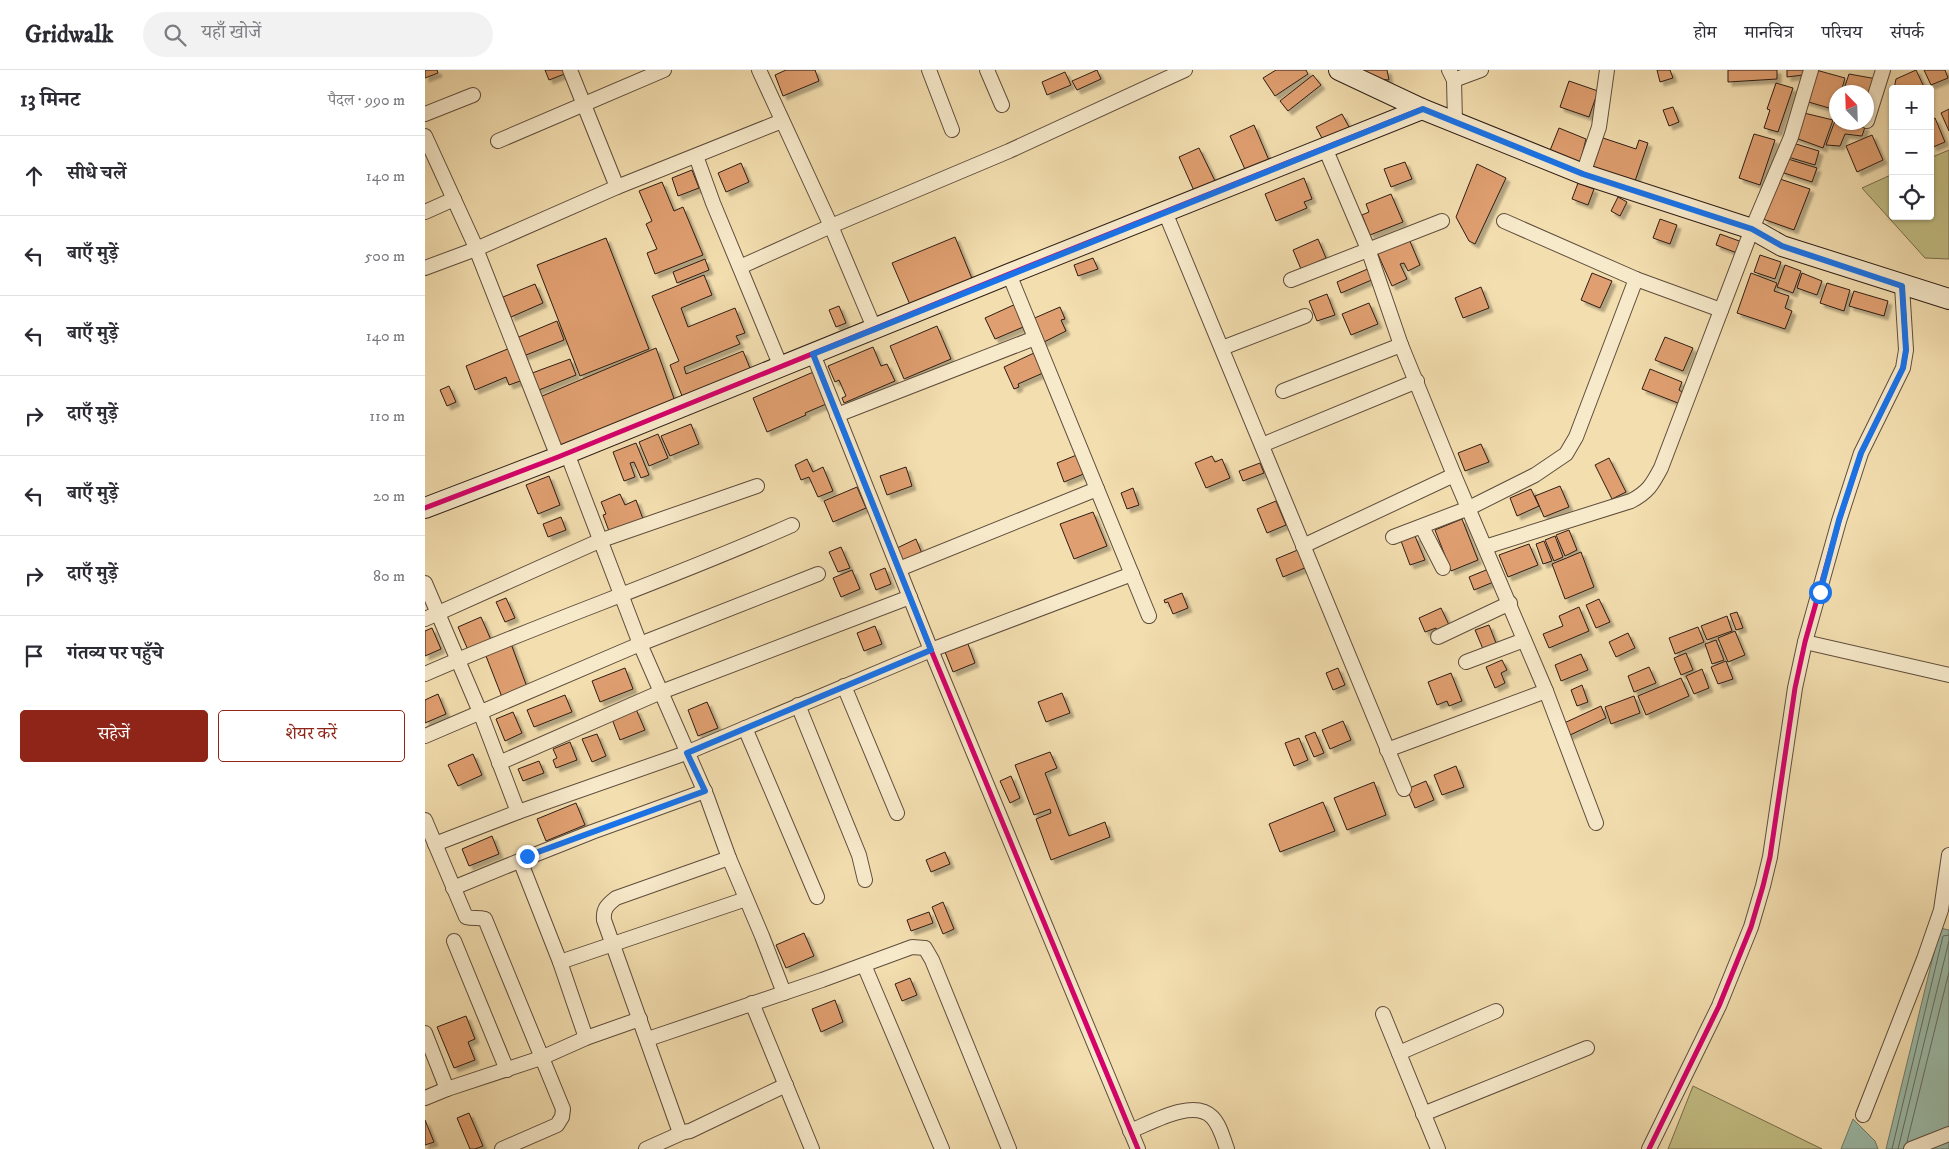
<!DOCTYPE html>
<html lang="hi">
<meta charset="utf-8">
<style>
:root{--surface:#fff;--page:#f2f2f3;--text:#2b2b33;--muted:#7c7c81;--line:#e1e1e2;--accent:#8f2418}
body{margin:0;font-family:"IM FELL DW Pica","Noto Serif Devanagari",serif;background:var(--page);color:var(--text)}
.controls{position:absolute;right:15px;top:15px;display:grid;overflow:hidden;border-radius:5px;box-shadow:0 1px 4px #0004}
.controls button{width:45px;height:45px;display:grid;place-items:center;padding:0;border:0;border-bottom:1px solid var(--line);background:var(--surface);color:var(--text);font:25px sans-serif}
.compass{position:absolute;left:1404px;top:15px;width:45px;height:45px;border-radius:50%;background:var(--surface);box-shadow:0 1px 4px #0004;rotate:337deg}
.stop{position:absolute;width:15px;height:15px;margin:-11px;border:4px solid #1a73e8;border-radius:50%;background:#fff}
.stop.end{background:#1a73e8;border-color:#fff;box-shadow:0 1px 5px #0008}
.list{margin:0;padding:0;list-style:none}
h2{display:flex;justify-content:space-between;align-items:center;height:65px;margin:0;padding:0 20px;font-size:21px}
h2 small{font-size:16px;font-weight:400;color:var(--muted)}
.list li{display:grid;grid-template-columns:32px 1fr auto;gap:15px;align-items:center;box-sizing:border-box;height:80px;padding:0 20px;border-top:1px solid var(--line)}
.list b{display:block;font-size:19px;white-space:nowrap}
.list em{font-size:16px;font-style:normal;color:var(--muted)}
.actions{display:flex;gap:10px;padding:15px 20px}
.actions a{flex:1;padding:11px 0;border:1px solid var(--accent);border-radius:5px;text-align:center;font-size:18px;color:var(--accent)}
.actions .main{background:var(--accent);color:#fff}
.icon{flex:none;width:28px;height:28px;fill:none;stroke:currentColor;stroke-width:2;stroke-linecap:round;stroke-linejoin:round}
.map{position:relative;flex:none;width:1524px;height:1079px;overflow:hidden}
header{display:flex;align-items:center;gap:30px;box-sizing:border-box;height:70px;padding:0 25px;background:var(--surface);border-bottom:1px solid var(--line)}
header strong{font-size:24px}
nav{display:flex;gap:28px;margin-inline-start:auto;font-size:18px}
.search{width:350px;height:45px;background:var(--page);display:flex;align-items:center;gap:12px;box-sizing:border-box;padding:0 18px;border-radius:28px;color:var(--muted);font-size:19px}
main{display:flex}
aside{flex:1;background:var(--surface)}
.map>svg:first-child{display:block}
</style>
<header>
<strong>Gridwalk</strong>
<div class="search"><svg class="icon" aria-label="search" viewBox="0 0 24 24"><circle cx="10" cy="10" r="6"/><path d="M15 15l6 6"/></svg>यहाँ खोजें</div>
<nav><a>होम</a><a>मानचित्र</a><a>परिचय</a><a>संपर्क</a></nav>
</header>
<main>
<aside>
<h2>13 मिनट<small>पैदल · 990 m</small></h2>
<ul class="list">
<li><svg class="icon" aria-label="ahead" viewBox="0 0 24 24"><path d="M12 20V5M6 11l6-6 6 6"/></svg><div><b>सीधे चलें</b></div><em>140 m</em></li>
<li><svg class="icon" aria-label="left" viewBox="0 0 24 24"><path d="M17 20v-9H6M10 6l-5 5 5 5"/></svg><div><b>बाएँ मुड़ें</b></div><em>500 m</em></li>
<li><svg class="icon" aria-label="left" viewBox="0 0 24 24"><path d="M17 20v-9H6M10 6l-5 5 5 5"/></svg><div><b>बाएँ मुड़ें</b></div><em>140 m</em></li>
<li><svg class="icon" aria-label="right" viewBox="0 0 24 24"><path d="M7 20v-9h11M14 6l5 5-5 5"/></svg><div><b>दाएँ मुड़ें</b></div><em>110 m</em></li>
<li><svg class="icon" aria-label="left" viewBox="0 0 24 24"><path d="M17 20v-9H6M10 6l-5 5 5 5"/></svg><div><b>बाएँ मुड़ें</b></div><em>20 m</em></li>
<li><svg class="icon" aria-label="right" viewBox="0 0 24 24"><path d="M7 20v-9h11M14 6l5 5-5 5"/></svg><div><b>दाएँ मुड़ें</b></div><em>80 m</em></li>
<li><svg class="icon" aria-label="arrive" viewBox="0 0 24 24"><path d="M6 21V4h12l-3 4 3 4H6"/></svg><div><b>गंतव्य पर पहुँचे</b></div></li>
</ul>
<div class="actions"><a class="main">सहेजें</a><a>शेयर करें</a></div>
</aside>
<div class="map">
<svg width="1524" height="1079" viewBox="0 0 1524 1079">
<defs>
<filter id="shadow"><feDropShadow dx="4" dy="4" stdDeviation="1" flood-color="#0004"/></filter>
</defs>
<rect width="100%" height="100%" fill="#f3deaf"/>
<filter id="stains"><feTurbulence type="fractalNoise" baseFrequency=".004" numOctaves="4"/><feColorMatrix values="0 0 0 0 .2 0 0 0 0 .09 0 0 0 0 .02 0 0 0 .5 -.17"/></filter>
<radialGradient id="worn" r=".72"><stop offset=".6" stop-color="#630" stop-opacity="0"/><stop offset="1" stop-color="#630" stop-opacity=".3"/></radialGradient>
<g fill="#c3bf85" stroke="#786e4d">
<path d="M1524 80V189L1500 188 1437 118 1468 104V146H1505V88Z"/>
<path d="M1268 1016 1397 1079H1243Z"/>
</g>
<g fill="#9bbcaa" stroke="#6f7c6e">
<path d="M1515 858 1524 860V1079H1461Z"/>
<path d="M1428 1049 1450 1071 1453 1079H1416Z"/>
</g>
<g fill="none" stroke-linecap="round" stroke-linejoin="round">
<g stroke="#646c60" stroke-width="1">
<path d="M1482 1072 1524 902"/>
<path d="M1467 1079 1518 866 1524 865"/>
<path d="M1473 1079 1524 871"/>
</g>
</g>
<g fill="#e09f70" stroke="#2e1d15" filter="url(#shadow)">
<path d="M0 0H12L13 3 0 8Z"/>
<path d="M120 0H141L142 3 124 10Z"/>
<path d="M361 0H390L394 11 358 26 350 5Z"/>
<path d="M672 0 676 9 652 20 647 11Z"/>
<path d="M851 0H881L883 4 850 26 838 8Z"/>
<path d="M939 0H962L964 10 940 8Z"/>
<path d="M1232 0H1245L1248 8 1235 12Z"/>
<path d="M1303 0H1352V9L1303 12Z"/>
<path d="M1362 0H1379L1378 5 1362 7Z"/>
<path d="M1391 0 1420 8 1416 22H1412L1411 40 1380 31Z"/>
<path d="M1491 0 1499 17 1495 19H1469L1471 9Z"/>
<path d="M1499 0H1520L1523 8 1506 15Z"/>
<path d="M640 2 646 15 622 25 617 12Z"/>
<path d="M1424 4 1452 9 1445 28H1442V22H1418Z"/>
<path d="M888 5 896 15 863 41 855 31Z"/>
<path d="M1144 11 1173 21 1164 47 1135 37Z"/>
<path d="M1351 13 1368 18 1353 62 1339 58 1345 40 1342 39Z"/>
<path d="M1248 37 1254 52 1244 56 1238 40Z"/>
<path d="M1524 39V61L1516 43Z"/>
<path d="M1379 43 1408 50 1398 78 1368 67Z"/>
<path d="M917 44 924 57 898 70 891 57Z"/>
<path d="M1411 48 1412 52H1426L1440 57 1437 66 1420 64 1415 76 1401 75Z"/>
<path d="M1510 48 1520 72 1508 77 1505 69V51Z"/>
<path d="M829 55 846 95 823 106 805 66Z"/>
<path d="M1134 58 1161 69 1155 93 1124 83Z"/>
<path d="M1329 64 1350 70 1335 115 1314 108Z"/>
<path d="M1447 65 1458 90 1432 102 1421 76Z"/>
<path d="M1178 68 1211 79 1214 70 1223 73 1208 117 1166 103Z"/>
<path d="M1368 73 1394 81 1390 95 1363 87Z"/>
<path d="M774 78 791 113 770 123 754 87Z"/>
<path d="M1360 88 1392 98 1387 112 1356 102Z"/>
<path d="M980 92 987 109 966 117 959 99Z"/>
<path d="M316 93 324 112 301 122 293 103Z"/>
<path d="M1052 94 1081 108 1050 174 1044 171 1031 147Z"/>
<path d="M267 100 274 118 253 126 247 108Z"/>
<path d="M879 108 887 129 879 132 882 138 851 151 840 124Z"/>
<path d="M1355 109 1385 119 1369 160 1338 149Z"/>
<path d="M237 112 249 141 258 137 278 185 230 204 222 183 232 179 221 154 227 151 214 121Z"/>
<path d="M1153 113 1169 119 1163 135 1147 129Z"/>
<path d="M966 124 978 152 945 165 937 145 944 142 941 134Z"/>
<path d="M1193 127 1202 132 1195 146 1186 141Z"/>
<path d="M1235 149 1252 155 1245 174 1228 168Z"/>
<path d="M1295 164 1317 172 1312 183 1291 175Z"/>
<path d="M530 167 548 211 486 237 467 193Z"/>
<path d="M181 168 224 279 155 306 112 195Z"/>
<path d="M893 169 901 188 876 199 868 180Z"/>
<path d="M984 169 995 195 983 201 979 193 975 194 982 209 967 216 952 182Z"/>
<path d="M1335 185 1356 192 1350 209 1329 202Z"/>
<path d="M668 188 673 199 653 206 649 195Z"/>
<path d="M280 189 284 200 252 213 248 202Z"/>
<path d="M1360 195 1376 201 1368 223 1352 217Z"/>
<path d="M945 198 949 209 916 223 912 212Z"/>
<path d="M1167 203 1187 211 1175 238 1156 230Z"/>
<path d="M1326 203 1352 213 1349 221 1364 226 1360 238 1367 241 1360 259 1312 243Z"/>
<path d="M1377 203 1397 211 1392 225 1372 218Z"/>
<path d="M279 205 287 225 256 238 263 257 310 238 320 263 311 266 315 274 259 297 261 304 318 281 327 303 259 331 245 295 254 291 227 226Z"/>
<path d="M1402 213 1425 220 1419 241 1395 233Z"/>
<path d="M110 214 118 233 86 247 78 227Z"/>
<path d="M1056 217 1064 238 1038 248 1030 228Z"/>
<path d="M1429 221 1463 231 1459 246 1424 236Z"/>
<path d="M902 224 910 245 892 251 884 231Z"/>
<path d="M593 233 603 255 570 269 560 248Z"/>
<path d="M944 233 953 254 926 265 917 244Z"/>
<path d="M414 236 421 253 411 257 404 240Z"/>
<path d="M635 237 640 249 636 250 641 261 615 274 605 250Z"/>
<path d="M132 251 139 270 96 287 89 269Z"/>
<path d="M512 256 526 289 479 309 465 276Z"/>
<path d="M1240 267 1268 278 1258 301 1230 290Z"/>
<path d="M448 277 456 296 462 294 470 311 419 333 417 328 421 326 414 310 410 312 403 296Z"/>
<path d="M85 278 98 310 84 315 81 307 50 320 41 296Z"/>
<path d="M231 278 251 334 135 380 115 327Z"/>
<path d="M609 283 618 303 593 314 594 317 589 319 579 297Z"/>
<path d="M145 289 151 305 109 322 102 305Z"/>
<path d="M1225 299 1257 312 1254 320 1257 322 1253 333 1217 319Z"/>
<path d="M393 300 406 332 380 343 381 345 342 362 328 328Z"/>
<path d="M24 316 31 332 22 336 15 320Z"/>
<path d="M266 354 274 374 245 386 236 366Z"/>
<path d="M233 364 243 388 224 396 214 372Z"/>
<path d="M211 373 224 405 216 408 209 392 205 393 210 407 199 411 188 382Z"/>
<path d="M1056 374 1064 392 1040 401 1033 383Z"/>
<path d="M654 384 661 403 639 412 632 393Z"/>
<path d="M787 386 790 392 797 389 805 408 781 418 770 393Z"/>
<path d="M1184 388 1201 422 1187 429 1170 395Z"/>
<path d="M382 389 388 402 398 397 408 421 393 427 384 407 376 410 370 395Z"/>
<path d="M835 393 839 403 818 411 814 401Z"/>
<path d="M481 397 487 416 462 425 455 406Z"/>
<path d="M124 406 135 435 113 444 101 415Z"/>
<path d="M1135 416 1144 437 1119 447 1110 426Z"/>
<path d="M432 417 441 438 408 452 399 431Z"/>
<path d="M708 418 714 435 702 439 696 423Z"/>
<path d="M1106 419 1114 436 1092 446 1085 428Z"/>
<path d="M195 424 200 435 211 430 218 449 184 461 178 445 181 444 176 432Z"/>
<path d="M851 431 861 455 842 463 832 439Z"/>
<path d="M668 442 682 476 649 489 635 454Z"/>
<path d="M136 447 141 460 123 467 118 454Z"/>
<path d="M1037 449 1053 490 1026 501 1010 460Z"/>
<path d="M1144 460 1152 480 1140 486 1131 465Z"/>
<path d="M990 466 1000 490 985 495 976 471Z"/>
<path d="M1130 466 1138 487 1129 491 1120 470Z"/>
<path d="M491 469 498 486 479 494 472 478Z"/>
<path d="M1119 471 1127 491 1118 494 1111 474Z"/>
<path d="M1104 474 1113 495 1083 507 1074 485Z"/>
<path d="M416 477 425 498 413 502 404 482Z"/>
<path d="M875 479 882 497 858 507 851 489Z"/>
<path d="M1156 482 1169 517 1140 529 1127 494Z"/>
<path d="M460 498 466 514 451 520 445 504Z"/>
<path d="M1066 498 1071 511 1049 520 1044 507Z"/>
<path d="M427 500 435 519 416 527 408 508Z"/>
<path d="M757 523 763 538 748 544 743 532 740 533 739 530Z"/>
<path d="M81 528 90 548 80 552 71 532Z"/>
<path d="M1174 529 1185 552 1171 558 1161 535Z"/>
<path d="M1154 537 1164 561 1124 578 1118 564 1138 556 1134 546Z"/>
<path d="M1016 538 1024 555 1012 561 1011 558 1000 562 994 548Z"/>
<path d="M1312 542 1318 558 1311 560 1305 544Z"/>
<path d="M1302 546 1307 561 1282 570 1276 556Z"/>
<path d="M56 547 66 570 43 580 33 557Z"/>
<path d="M1064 555 1071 573 1058 579 1050 560Z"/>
<path d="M450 556 457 574 439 581 432 563Z"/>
<path d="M1273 557 1279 572 1250 584 1244 568Z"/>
<path d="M7 558 16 579 0 586V561Z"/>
<path d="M1310 561 1320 585 1303 592 1293 568Z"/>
<path d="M1203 563 1210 578 1191 587 1184 572Z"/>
<path d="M1291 570 1299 590 1287 594 1280 574Z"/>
<path d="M85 571 102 617 77 627 59 581Z"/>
<path d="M543 574 550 593 528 602 520 582Z"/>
<path d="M1261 583 1268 600 1256 605 1249 588Z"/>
<path d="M1156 584 1163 600 1136 611 1130 595Z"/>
<path d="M1077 590 1082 600 1076 603 1080 613 1070 618 1061 597Z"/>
<path d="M1301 591 1308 609 1293 614 1286 597Z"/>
<path d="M1224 597 1231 613 1209 622 1203 606Z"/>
<path d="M200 598 208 619 175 632 167 611Z"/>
<path d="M913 598 920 615 908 620 901 603Z"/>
<path d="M1277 599 1284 618 1269 624 1261 606Z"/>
<path d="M1026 603 1037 631 1024 636 1022 631 1012 635 1003 612Z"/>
<path d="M1256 608 1264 626 1221 645 1213 626Z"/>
<path d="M1157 615 1163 632 1152 636 1146 620Z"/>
<path d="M637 623 645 643 621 652 613 632Z"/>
<path d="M13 624 21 644 0 653V630Z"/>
<path d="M140 625 147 642 109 657 102 640Z"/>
<path d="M1209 626 1215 643 1186 654 1180 637Z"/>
<path d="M282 632 293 658 273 666 263 640Z"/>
<path d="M1176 636 1181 648 1143 666 1137 654Z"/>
<path d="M211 639 220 660 195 670 187 649Z"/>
<path d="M88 642 97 663 80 671 71 649Z"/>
<path d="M918 651 926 670 905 679 897 660Z"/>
<path d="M890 662 899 683 889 687 880 666Z"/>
<path d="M172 664 181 686 167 692 157 669Z"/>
<path d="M874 668 883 690 869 696 860 673Z"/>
<path d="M145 672 152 690 131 698 128 690 132 688 128 679Z"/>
<path d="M625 682 632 698 620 703 644 766 680 752 685 767 626 790 611 749 626 743 625 739 609 745 590 695Z"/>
<path d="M48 684 57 705 33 716 23 695Z"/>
<path d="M114 691 119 703 98 711 93 699Z"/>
<path d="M1031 696 1039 717 1017 725 1009 705Z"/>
<path d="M586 706 595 728 585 733 575 711Z"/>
<path d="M1001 711 1009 730 990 738 982 719Z"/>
<path d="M949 712 961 745 922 760 909 728Z"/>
<path d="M898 732 910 761 855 782 844 754Z"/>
<path d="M151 733 160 755 121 771 112 749Z"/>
<path d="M67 766 74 784 44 796 37 779Z"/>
<path d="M520 782 525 794 506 802 501 790Z"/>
<path d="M518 832 529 859 518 864 507 837Z"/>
<path d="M504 842 508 853 486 861 482 850Z"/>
<path d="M379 863 389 886 361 898 351 875Z"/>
<path d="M485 908 492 925 477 931 470 914Z"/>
<path d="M410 930 418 952 396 962 387 939Z"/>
<path d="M41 946 50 969 43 972 50 990 29 998 12 957Z"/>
<path d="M44 1043 58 1076 50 1079H45L32 1048Z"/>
<path d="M0 1050 9 1072 0 1075Z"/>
</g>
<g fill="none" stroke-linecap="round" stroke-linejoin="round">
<g stroke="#5f4d3c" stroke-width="16">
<g id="street">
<path d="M334 0 406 156 450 260"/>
<path d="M504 0 527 60"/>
<path d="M562 0 577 35"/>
<path d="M1024 0 1029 10 1030 52"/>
<path d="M1029 10 1056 0"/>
<path d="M0 44 48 25"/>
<path d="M1442 51 1458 0"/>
<path d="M0 66 48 171 133 387"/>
<path d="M73 71 239 0"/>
<path d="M900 78 943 179 976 275 1029 405 1121 621 962 680"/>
<path d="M271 86 288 133 356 297"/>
<path d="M1158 104 1174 57 1182 0"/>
<path d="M192 117 357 51"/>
<path d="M0 142 29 129"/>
<path d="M740 142 979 719"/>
<path d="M1079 151 1211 209 1296 240"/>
<path d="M315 197 406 156 584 81 760 0"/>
<path d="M0 198 51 179 192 117 145 0"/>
<path d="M584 204 724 546"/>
<path d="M866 210 1017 151"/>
<path d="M797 278 880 246"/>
<path d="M388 284 506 580 713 1079"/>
<path d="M858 321 976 275"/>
<path d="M412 345 610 268"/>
<path d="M837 375 992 311"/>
<path d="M142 383 215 574 282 727 304 788 337 866 359 923"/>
<path d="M997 457 1018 498"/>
<path d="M968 467 1044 438 1110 405 1141 384 1151 367 1211 209"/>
<path d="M878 476 1029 405"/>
<path d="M1060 477 1206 431C1223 422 1227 415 1236 398L1327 159 1366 67 1386 0"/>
<path d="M474 499 672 419"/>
<path d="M0 513 55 642 93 742"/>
<path d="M0 549 174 471 332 416"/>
<path d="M1013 567 1085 533"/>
<path d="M1380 572 1524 605"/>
<path d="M1041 592 1099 570"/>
<path d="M0 604C121 551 246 509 367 455"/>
<path d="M419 616 472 743"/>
<path d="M1121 621 1171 753"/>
<path d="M373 635 434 785 440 810"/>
<path d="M320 658 392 827"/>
<path d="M0 666 215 574 393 504"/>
<path d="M74 693 236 622 485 527"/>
<path d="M0 750 41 847C48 849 53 847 60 849L138 1039 137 1047 132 1055 77 1079"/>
<path d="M10 774 93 742 261 683 506 580 707 504"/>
<path d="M304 788 191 828C182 835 178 839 179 850L254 1060 259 1062 265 1061 361 1015"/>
<path d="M28 818 99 789"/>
<path d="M29 871 82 1000"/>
<path d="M135 892 321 829"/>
<path d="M439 895 517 1079"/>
<path d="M327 933 387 1079"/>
<path d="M958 944 1013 1079"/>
<path d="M0 963 22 1019"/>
<path d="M161 968 135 892 98 798 99 789 167 762 280 721"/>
<path d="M223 969 397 910 487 877 500 878 507 890 584 1079"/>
<path d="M974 983 1071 941"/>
<path d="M0 1028 22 1019 116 988 161 968 215 949"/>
<path d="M998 1044 1162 978"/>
<path d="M1438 1045 1499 889 1516 840 1524 785"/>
<path d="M705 1061C726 1053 768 1028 787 1047 795 1055 798 1068 802 1079"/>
<path d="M221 1079 259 1062"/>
<path d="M1224 1079 1294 936 1326 857 1338 816 1345 787 1370 618 1380 572 1414 451 1436 383 1478 298 1481 280 1477 216"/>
<path d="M1486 1079 1524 1064"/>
</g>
</g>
<g stroke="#2e1d15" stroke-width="22">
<g id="secondary">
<path d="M914 0 997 39 1158 104 1327 159 1357 176 1524 229"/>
<path d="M0 438 133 387 584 204 997 39"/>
</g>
</g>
<use href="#street" stroke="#f7eacb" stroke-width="14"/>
<use href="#secondary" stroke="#f7eacb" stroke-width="20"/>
<g stroke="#f7eacb" stroke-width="8">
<g id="cycleway">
<path d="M388 284 506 580 713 1079"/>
<path d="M0 438 133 387 584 204 997 39"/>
<path d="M1224 1079 1294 936 1326 857 1338 816 1345 787 1370 618 1380 572 1414 451 1436 383 1478 298 1481 280 1477 216"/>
</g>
</g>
<use href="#cycleway" stroke="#d6006c" stroke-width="5"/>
</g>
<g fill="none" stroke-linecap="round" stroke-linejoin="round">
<path stroke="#1a73e8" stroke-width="6" d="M102 786 280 721 262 683 506 580 388 284 998 39 1158 104 1327 159 1357 176 1477 216 1481 280 1478 298 1436 383 1414 450 1395 522"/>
</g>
<rect width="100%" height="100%" filter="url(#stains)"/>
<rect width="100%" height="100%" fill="url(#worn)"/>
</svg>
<div class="controls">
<button>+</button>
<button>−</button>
<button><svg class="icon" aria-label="locate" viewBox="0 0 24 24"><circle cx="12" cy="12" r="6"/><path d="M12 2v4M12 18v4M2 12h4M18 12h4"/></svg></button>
</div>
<svg class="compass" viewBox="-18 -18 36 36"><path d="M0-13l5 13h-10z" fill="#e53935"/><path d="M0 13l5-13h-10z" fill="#7c7c81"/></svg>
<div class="stop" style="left:1395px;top:522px"></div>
<div class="stop end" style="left:102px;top:786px"></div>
</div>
</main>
